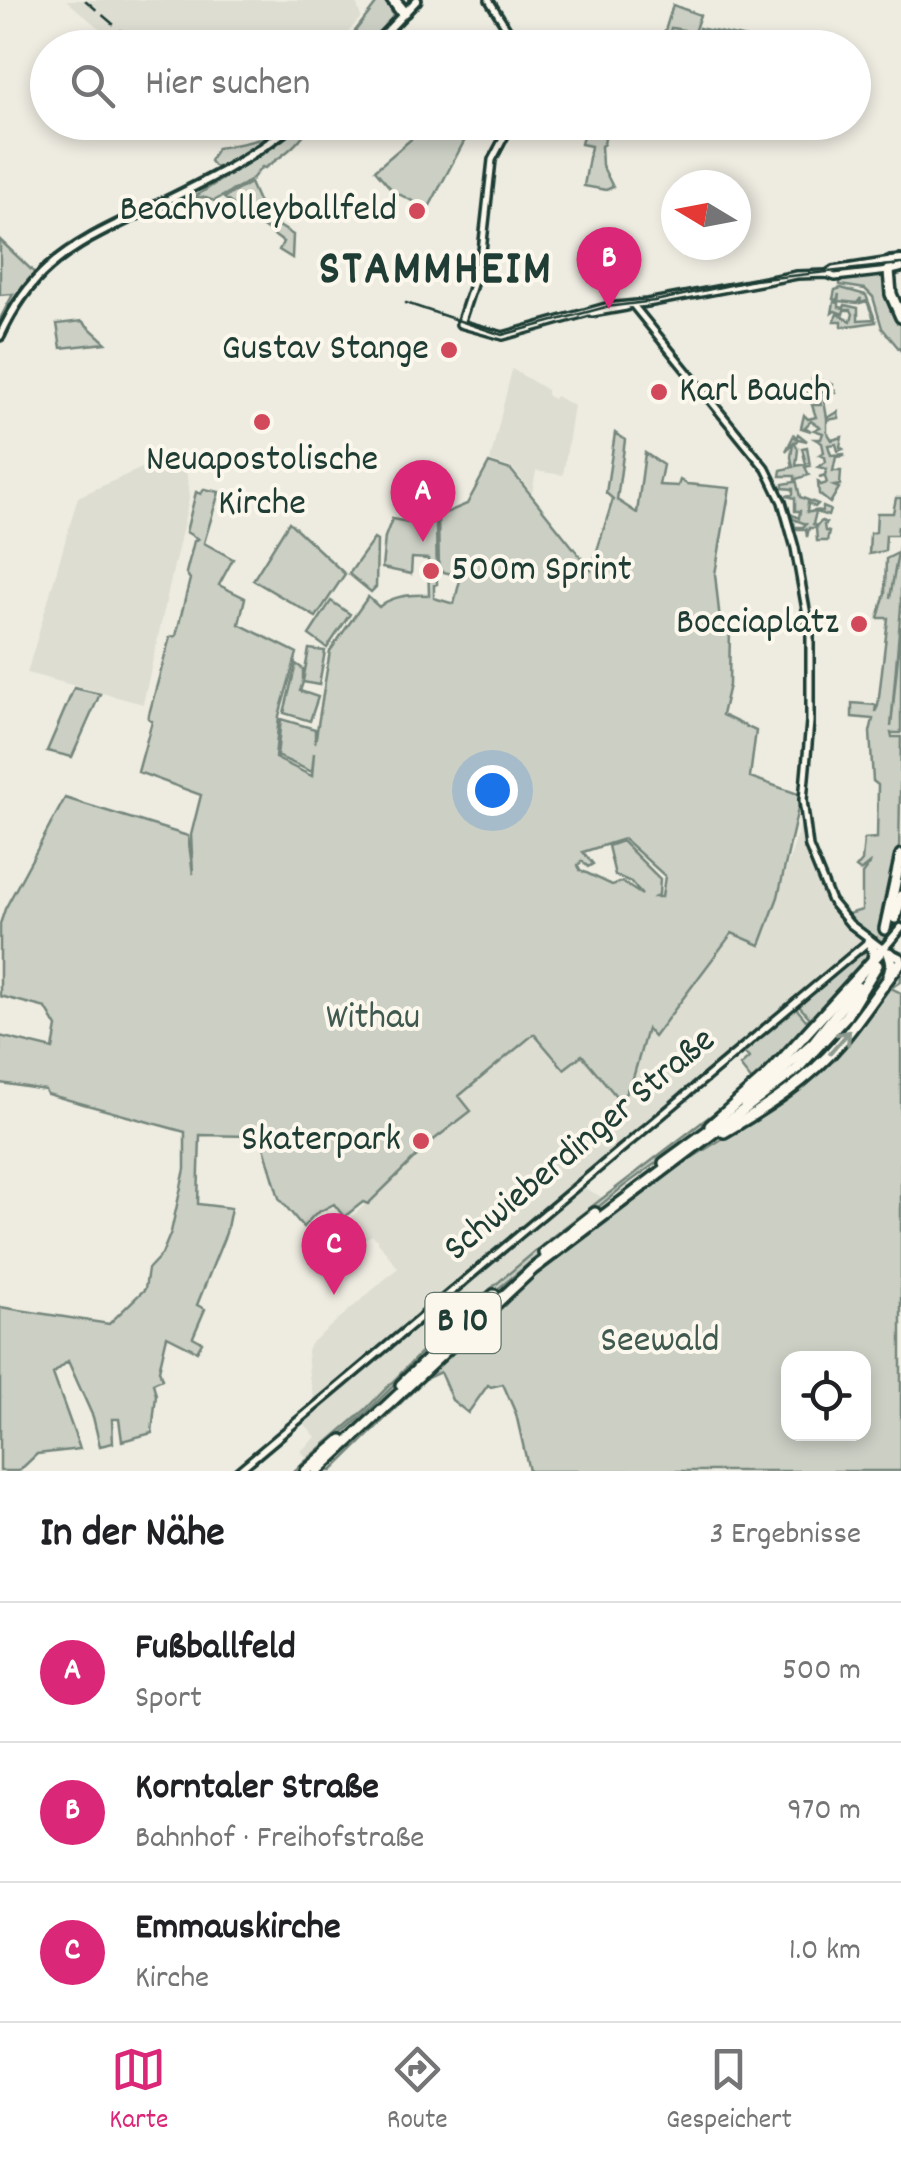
<!DOCTYPE html>
<html lang="de">
<meta charset="utf-8">
<style>
:root{--surface:#fff;--page:#f6f6f6;--text:#202124;--muted:#757577;--line:#e0e0e0;--accent:#db2777}
body{margin:0;font-family:Dekko,sans-serif;background:var(--page);color:var(--text)}
.controls{position:absolute;right:30px;bottom:30px;display:grid;overflow:hidden;border-radius:20px;box-shadow:0 5px 15px #0003}
.controls button{width:90px;height:90px;display:grid;place-items:center;padding:0;border:0;border-bottom:2px solid var(--line);background:var(--surface);color:var(--text);font:50px sans-serif}
.compass{position:absolute;left:661px;top:170px;width:90px;height:90px;border-radius:50%;background:var(--surface);box-shadow:0 5px 15px #0003;rotate:280deg}
.you{position:absolute;left:492px;top:790px;width:35px;height:35px;margin:-25px;border:8px solid #fff;border-radius:50%;background:#1a73e8;box-shadow:0 0 0 15px #1a73e833}
.badge{display:grid;place-items:center;width:65px;height:65px;border-radius:50%;background:var(--accent);color:#fff;font-size:32px;font-weight:700}
.pin{position:absolute;translate:-50% -82px;filter:drop-shadow(0 2px 5px #0008)}
.pin::after{content:'';position:absolute;top:52px;width:35px;height:30px;background:inherit;clip-path:polygon(0 0,100% 0,50% 100%)}
.list{margin:0;padding:0;list-style:none}
h2{display:flex;justify-content:space-between;align-items:center;height:130px;margin:0;padding:0 40px;font-size:42px}
h2 small{font-size:32px;font-weight:400;color:var(--muted)}
.list li{display:grid;grid-template-columns:65px 1fr auto;gap:30px;align-items:center;box-sizing:border-box;height:140px;padding:0 40px;border-top:2px solid var(--line)}
.list b{display:block;font-size:38px;white-space:nowrap}
.list p{margin:0;font-size:32px;white-space:nowrap;color:var(--muted)}
.list em{font-size:32px;font-style:normal;color:var(--muted)}
.icon{flex:none;width:55px;height:55px;fill:none;stroke:currentColor;stroke-width:2;stroke-linecap:round;stroke-linejoin:round}
.map{position:relative;flex:none;width:901px;height:1471px;overflow:hidden}
.search{position:absolute;background:var(--surface);box-shadow:0 5px 15px #0003;left:30px;right:30px;top:30px;height:110px;display:flex;align-items:center;gap:25px;box-sizing:border-box;padding:0 35px;border-radius:55px;color:var(--muted);font-size:38px}
.sheet{height:550px;background:var(--surface)}
nav{display:flex;justify-content:space-around;align-items:center;box-sizing:border-box;height:140px;border-top:2px solid var(--line);background:var(--surface);font-size:28px;color:var(--muted)}
nav a{display:grid;justify-items:center;gap:5px}
nav .on{color:var(--accent)}
.map>svg:first-child{display:block}
</style>
<div class="map">
<svg width="901" height="1471" viewBox="0 0 901 1471">
<rect width="100%" height="100%" fill="#eeece1"/>
<filter id="ink" filterUnits="userSpaceOnUse"><feTurbulence type="fractalNoise" baseFrequency=".01" numOctaves="2"/><feDisplacementMap in="SourceGraphic" scale="20" xChannelSelector="R" yChannelSelector="G"/><feConvolveMatrix kernelMatrix="1 2 1 2 8 2 1 2 1" color-interpolation-filters="sRGB"/></filter>
<g filter="url(#ink)">
<g fill="#ddddd2">
<path d="M66 0H355L361 17 336 47H121Z"/>
<path d="M512 369 547 390V395L553 399 556 396 574 406 563 475 536 471 532 493 512 468 490 461Z"/>
<path d="M177 452 185 455 189 499 143 704 27 673 78 497Z"/>
<path d="M801 824 825 889 863 942 833 972 581 1186 605 1199 552 1237 448 1325 365 1410 308 1459 301 1451 316 1437 300 1419 316 1406 309 1377 307 1350 310 1344 398 1268 373 1235 348 1246 325 1242 431 1142 470 1112 459 1097 535 1033 581 1054 621 1101 633 1078 647 1028 655 1037 732 933 761 945Z"/>
</g>
<g fill="#cbcfc4" stroke="#75867c" stroke-width="2.5" fill-rule="evenodd">
<path d="M379 0H389L393 17 365 47H350L346 43Z"/>
<path d="M673 5 700 15 689 47H673L674 43 682 44 684 30 671 28 669 36 664 34Z"/>
<path d="M699 28 789 47H692Z"/>
<path d="M285 123H293L273 139 222 168 214 166 210 161 217 148C245 142 264 143 285 123Z"/>
<path d="M299 123H310C302 143 282 156 265 168L262 167 251 180 214 201 203 197 193 198 264 152Z"/>
<path d="M430 123H444L467 136 428 209 393 191 375 170Z"/>
<path d="M582 123H608L604 144 601 146 602 165 613 187 606 190 584 186 591 146 581 144 585 127Z"/>
<path d="M250 183 265 217 293 235 292 258 279 250 283 242 224 198Z"/>
<path d="M0 240 39 277 0 336V319L13 294 0 295Z"/>
<path d="M880 275 887 276 901 321V351L882 328 873 297 865 289 840 285V281Z"/>
<path d="M841 288 866 295 876 322 842 327V321H834L837 314 851 321 853 314 851 310H844L843 314 835 311 832 313 834 302 839 303V307L844 308 845 305 858 308V320L874 319 867 301 860 303 861 298 857 303 838 301 839 294 837 300 833 299 835 290Z"/>
<path d="M82 321 106 343 61 348 57 324Z"/>
<path d="M816 378 834 385 818 382 816 392 835 390 836 393 823 395 827 418 838 412 839 418 827 420V432L832 440 842 437 840 447 843 449 838 451 836 444 828 445 831 455 844 454V456L836 457 833 471H841L840 485 834 486 839 488 830 503 819 494 818 482 821 485 827 483 825 477H819L825 475 827 469 818 467 826 462 825 457 819 455 824 452 822 443 815 439H821L823 433 814 430 820 427 811 421 805 427 811 431 801 428 804 415 808 419 816 417 812 405H821L819 395 809 397 805 401 812 379 814 382Z"/>
<path d="M615 433 625 440 617 500 637 513 645 453 663 465 659 485 678 486 680 480 687 484 730 488 715 574 720 621 730 626 729 685 722 715 756 731 750 777 801 795 778 897 760 945 732 933 654 1037 647 1029 633 1078 621 1102 582 1055 564 1069 534 1034 459 1096 471 1111 431 1142 368 1204 363 1202 344 1217 334 1204 315 1214 303 1227 279 1198 262 1140 249 1136 200 1135 198 1204 231 1208 226 1233 197 1305 205 1309 193 1337 202 1342 197 1351 167 1336 159 1370 162 1379 153 1383 156 1395 152 1433 122 1441 119 1419H112L113 1443 100 1446 93 1417 68 1361 53 1374 80 1449 37 1454 19 1471H0V1307L109 1324 145 1289 148 1269 162 1254 171 1232 185 1169V1132L47 1094 45 1090 0 1083V1036L53 1049 57 1027 46 1008 0 996V924L5 909 65 798 188 836 193 874 191 835 201 795 138 772 152 721 148 718 170 637 176 636 190 579 186 573 194 541 198 539 186 532 196 492 201 494 204 489 219 492 204 543 233 559 219 585 245 598 239 624 297 653 279 716 275 758 312 776 314 753 312 772 277 756 281 719 315 729V743L330 651 368 597 379 607C392 595 412 594 429 595L428 559 412 558 411 574 382 568 385 537 392 519 413 523 432 519 433 523H436L437 584 434 585V598L454 604 461 576 439 571 438 516 467 504 489 463 511 470 591 570 613 499 606 493ZM624 839 665 876 662 897H655L659 894 660 879 622 841 608 846 615 875 631 882 642 895 622 882 612 885 580 870 578 865 582 861 588 867 593 864 583 852Z"/>
<path d="M798 434 807 441 798 439 795 443 798 449 796 466 806 464 802 448 807 447 810 466 805 467 809 475 796 479 800 497 818 504 815 507 808 503 807 512C813 513 815 509 822 511L823 507 830 510 828 516 816 512 813 524 816 526 822 521 826 523 824 525 825 531 829 532 827 541H817L816 528H809L807 537 806 529H795L794 522 795 527H803L806 524 793 519 791 514 799 518 800 511H795V498L787 496 793 494V489L783 488V484L795 482V476H780L781 470 793 467 791 457 793 443 786 451 794 435 796 438Z"/>
<path d="M896 498H901V607L891 727 901 626V733H891L892 737H901L899 855 888 930 893 917 901 910V919L890 932 873 939 845 915 862 910V874L871 862 860 871 856 868 862 861 864 839 877 838 878 785 873 781 870 732 873 719 852 717V703L876 705 875 712 878 706 888 618H878L885 593 886 559 898 553 890 598 900 541 898 526 897 535H886L885 551 869 554 870 533 876 532 877 513H893Z"/>
<path d="M289 522 345 574 316 617 253 580Z"/>
<path d="M374 539 377 541 376 587 371 592 349 574Z"/>
<path d="M331 601 350 614 327 648 309 635Z"/>
<path d="M309 649 325 651 319 685 303 682 300 691 318 697 310 721 284 713 296 664 303 669V681Z"/>
<path d="M74 688 100 694 72 757 47 751Z"/>
<path d="M869 949 872 956 755 1085 744 1091 752 1081 740 1066 749 1058 742 1050 795 1007 806 1020 810 1018 797 1004 836 971Z"/>
<path d="M885 954 889 956V970L882 968 887 972C844 1033 800 1083 736 1123L793 1077 844 1026 880 968 829 1022 749 1099Z"/>
<path d="M901 968V981L891 988 901 993V1471H529L516 1414 503 1384 491 1387 488 1385 468 1413 452 1400 440 1372 425 1379 332 1471H323L533 1274 653 1182 786 1099 839 1050ZM788 1358H864V1434H788Z"/>
<path d="M718 1110 723 1112 721 1116 624 1186 461 1319 367 1412 299 1471H294L365 1410 448 1325 552 1237Z"/>
</g>
<g fill="none" stroke-linecap="round" stroke-linejoin="round">
<g stroke="#c5c9be" stroke-width="9" stroke-dasharray="9 4.5" stroke-linecap="butt">
<path d="M876 954 885 929"/>
<path d="M877 965 895 918"/>
</g>
<g stroke="#1f3d34" stroke-width="12">
<g id="tertiary">
<path d="M489 0 511 35 513 48"/>
<path d="M512 122 492 160 481 260 460 324 503 336 606 307 647 303 797 275 827 274 835 277 889 271"/>
<path d="M827 274 833 270 891 261"/>
<path d="M633 305 766 469 782 502 795 548 810 632V722L803 800 809 847 831 901 850 924 883 949"/>
<path d="M592 313 626 307"/>
<path d="M238 1471 869 941"/>
</g>
</g>
<g stroke="#1f3d34" stroke-width="14">
<g id="secondary">
<path d="M391 0 402 15"/>
<path d="M396 0 406 12"/>
<path d="M371 48 417 0"/>
<path d="M891 261 889 271 901 268"/>
<path d="M891 261 901 260"/>
<path d="M0 336C12 310 27 286 49 267 78 241 114 226 149 209 201 184 252 159 296 122"/>
<path d="M901 928 883 949 901 958"/>
</g>
</g>
<g stroke="#1f3d34" stroke-width="16">
<g id="trunk">
<path d="M889 271 891 294 901 317"/>
<path d="M895 918 901 896"/>
<path d="M885 929 901 855"/>
<path d="M869 941 874 952 873 960"/>
<path d="M889 974 892 963 889 953"/>
<path d="M744 1103 813 1043 857 987"/>
<path d="M710 1126 768 1075 883 949"/>
<path d="M724 1132C767 1107 808 1081 840 1043 862 1017 880 988 901 962"/>
<path d="M664 1163 716 1125"/>
<path d="M544 1253 595 1213"/>
<path d="M401 1385 494 1295"/>
<path d="M306 1471 342 1440"/>
<path d="M317 1471 533 1269 796 1070 846 1016 877 965"/>
</g>
</g>
<use href="#tertiary" stroke="#fbf7ec" stroke-width="5"/>
<use href="#secondary" stroke="#fbf7ec" stroke-width="6"/>
<use href="#trunk" stroke="#fbf7ec" stroke-width="9"/>
<path stroke="#1f3d34" stroke-width="2.5" d="M406 303 502 335 606 307 655 301 754 280 901 264"/>
<path stroke="#1f3d34" stroke-width="2.5" stroke-dasharray="15 8" stroke-linecap="butt" d="M85 0 141 48"/>
</g>
<defs><path id="oneway-shaft" d="M-6 0H5M1.5-3L5.5 0L1.5 3" fill="none" stroke-width="1.6" stroke-linecap="round" stroke-linejoin="round" transform="scale(2.5)"/></defs>
<use stroke="#8d9a90" href="#oneway-shaft" transform="translate(840 1042) rotate(-49)"/>
</g>
<g fill="#d1495b" stroke="#fbf7ec" stroke-width="4">
<circle cx="417" cy="211" r="10"/>
<circle cx="449" cy="350" r="10"/>
<circle cx="659" cy="392" r="10"/>
<circle cx="262" cy="422" r="10"/>
<circle cx="431" cy="571" r="10"/>
<circle cx="859" cy="624" r="10"/>
<circle cx="421" cy="1141" r="10"/>
</g>
<g text-anchor="middle" dominant-baseline="central" stroke-width="8" stroke-linejoin="round" paint-order="stroke">
<rect fill="#fbf7ec" stroke="#61756b" stroke-width="2.5" x="425.5" y="1293" width="75" height="60" rx="8"/>
<g font-size="35" font-weight="bold" fill="#1f3d34">
<text x="463" y="1323">B 10</text>
</g>
<g font-size="38" fill="#1f3d34" stroke="#fbf7ec" text-anchor="end">
<text x="397" y="211">Beachvolleyballfeld</text>
<text x="429" y="350">Gustav Stange</text>
<text x="679" y="392" text-anchor="start">Karl Bauch</text>
<text x="262" y="461" text-anchor="middle">Neuapostolische<tspan x="262" dy="44">Kirche</tspan></text>
<text x="451" y="571" text-anchor="start">500m Sprint</text>
<text x="839" y="624">Bocciaplatz</text>
<text x="401" y="1141">Skaterpark</text>
</g>
<g font-size="38" fill="#415a51" stroke="#fbf7ec">
<text x="373" y="1019">Withau</text>
<text x="660" y="1342">Seewald</text>
</g>
<g font-size="38" fill="#1f3d34" stroke="#fbf7ec">
<text transform="translate(581 1146) rotate(-40)">Schwieberdinger Straße</text>
</g>
<g font-size="48" font-weight="bold" letter-spacing="2.5" fill="#1f3d34" stroke="#fbf7ec">
<text x="436" y="272">STAMMHEIM</text>
</g>
</g>
</svg>
<div class="controls">
<button><svg class="icon" aria-label="locate" viewBox="0 0 24 24"><circle cx="12" cy="12" r="6"/><path d="M12 2v4M12 18v4M2 12h4M18 12h4"/></svg></button>
</div>
<svg class="compass" viewBox="-18 -18 36 36"><path d="M0-13l5 13h-10z" fill="#e53935"/><path d="M0 13l5-13h-10z" fill="#757577"/></svg>
<div class="you"></div>
<div class="pin badge" style="left:423px;top:542px">A</div>
<div class="pin badge" style="left:609px;top:309px">B</div>
<div class="pin badge" style="left:334px;top:1295px">C</div>
<div class="search"><svg class="icon" aria-label="search" viewBox="0 0 24 24"><circle cx="10" cy="10" r="6"/><path d="M15 15l6 6"/></svg>Hier suchen</div>
</div>
<section class="sheet">
<h2>In der Nähe<small>3 Ergebnisse</small></h2>
<ul class="list">
<li><span class="badge">A</span><div><b>Fußballfeld</b><p>Sport</p></div><em>500 m</em></li>
<li><span class="badge">B</span><div><b>Korntaler Straße</b><p>Bahnhof · Freihofstraße</p></div><em>970 m</em></li>
<li><span class="badge">C</span><div><b>Emmauskirche</b><p>Kirche</p></div><em>1.0 km</em></li>
</ul>
</section>
<nav>
<a class="on"><svg class="icon" aria-label="map" viewBox="0 0 24 24"><path d="M3 6l6-2 6 2 6-2v14l-6 2-6-2-6 2zM9 4v14M15 6v14"/></svg>Karte</a>
<a><svg class="icon" aria-label="directions" viewBox="0 0 24 24"><path d="M12 3l9 9-9 9-9-9zM9 14v-3h6M13 9l2 2-2 2"/></svg>Route</a>
<a><svg class="icon" aria-label="saved" viewBox="0 0 24 24"><path d="M7 4h10v16l-5-4-5 4z"/></svg>Gespeichert</a>
</nav>
